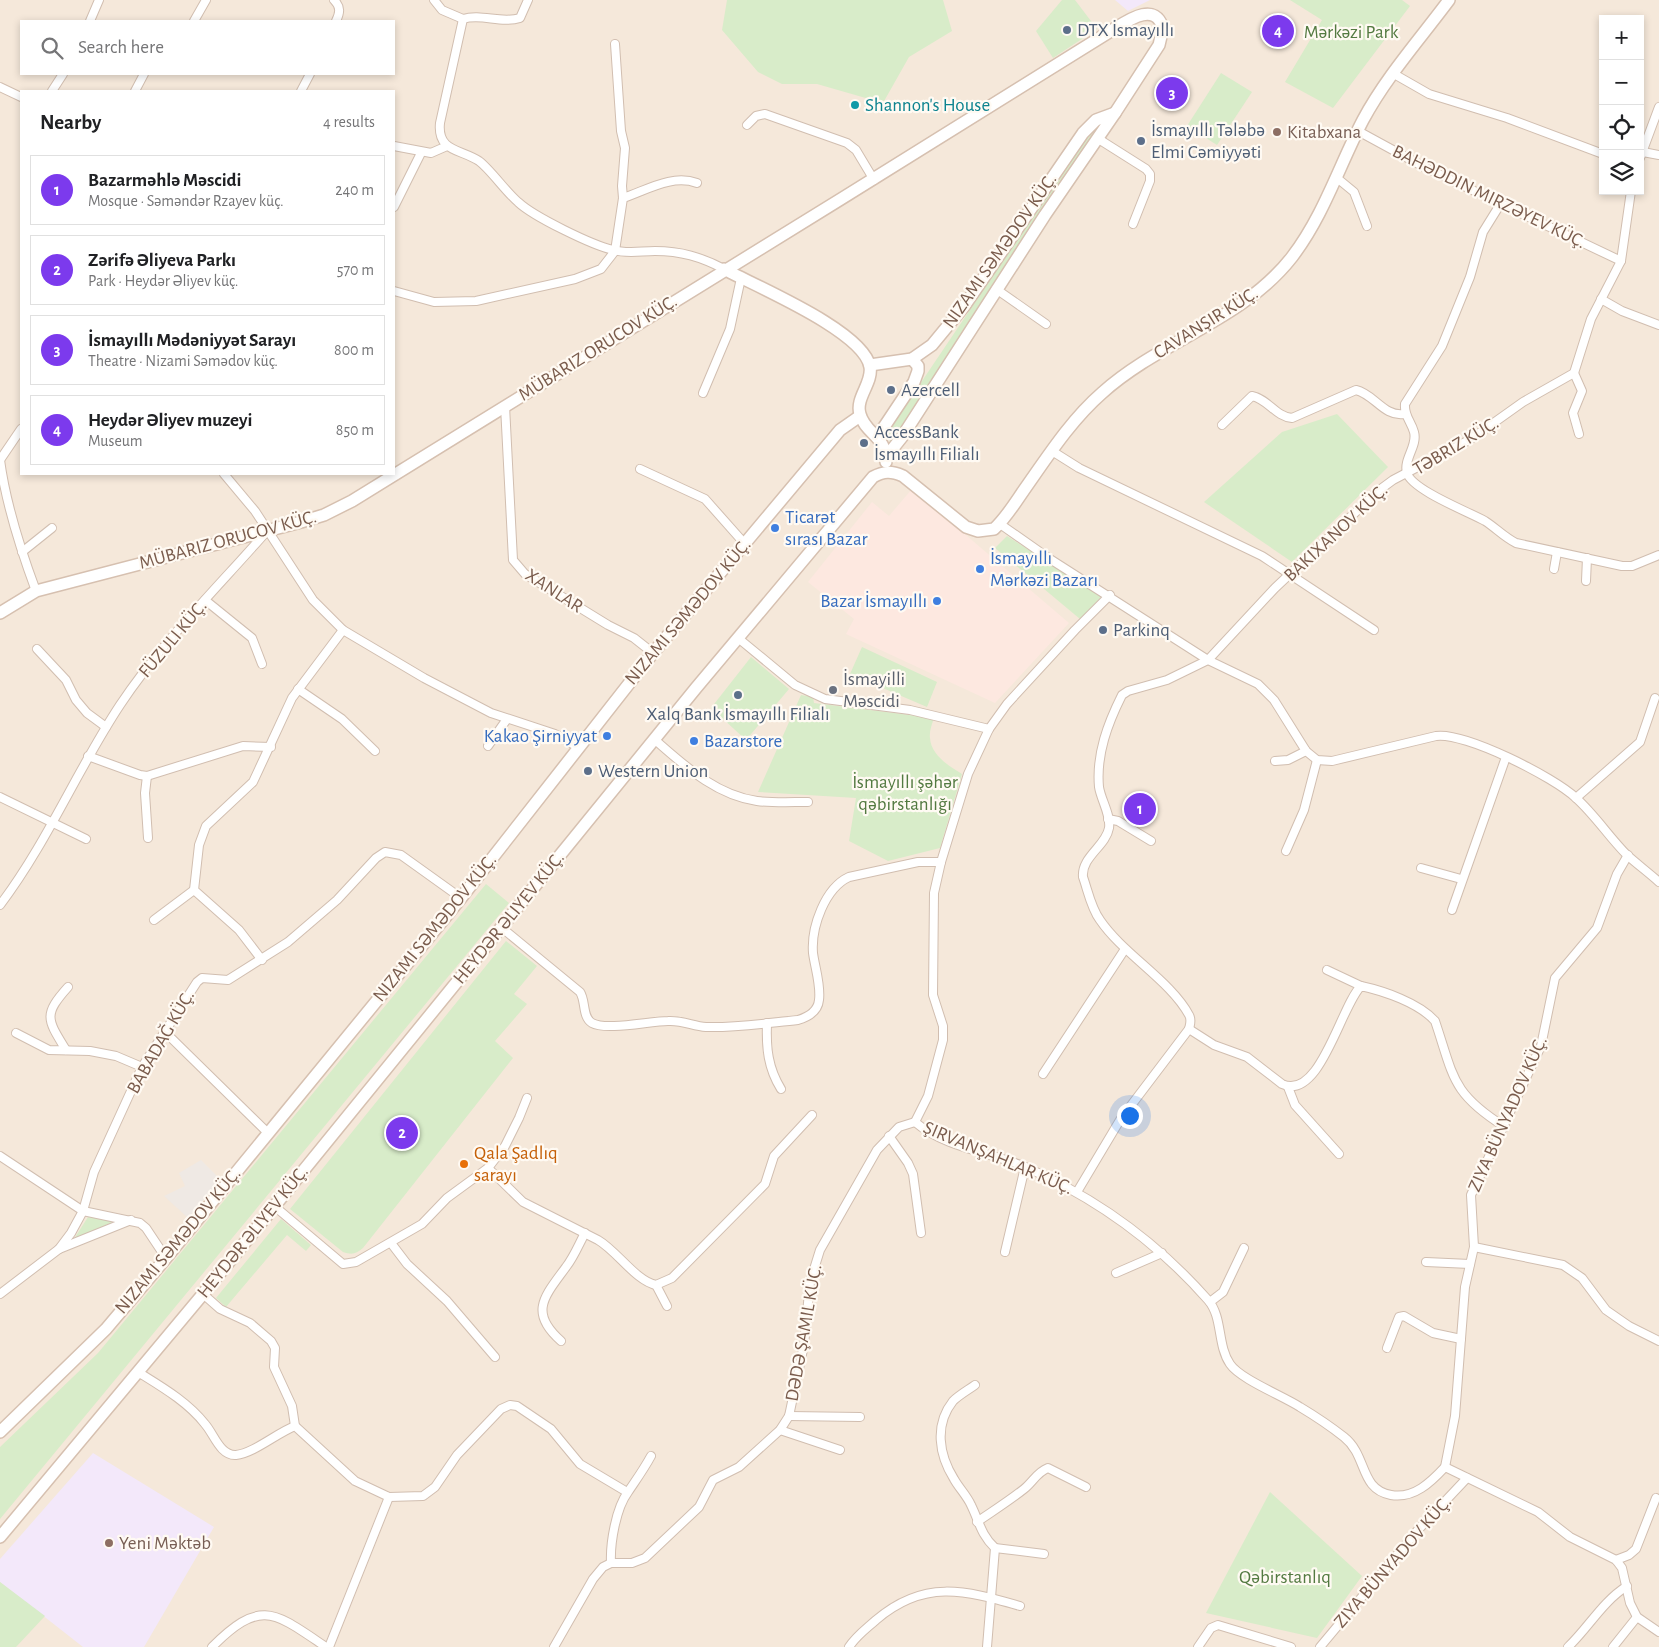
<!DOCTYPE html>
<meta charset="utf-8">
<style>
:root{--surface:#fff;--page:#f2f2f2;--text:#202124;--muted:#757577;--line:#e0e0e0;--accent:#7c3aed}
body{margin:0;font-family:"Alegreya Sans",sans-serif;background:var(--page);color:var(--text)}
.controls{position:absolute;right:15px;top:15px;display:grid;overflow:hidden;border-radius:0px;box-shadow:0 2px 8px #0003}
.controls button{width:45px;height:45px;display:grid;place-items:center;padding:0;border:0;border-bottom:1px solid var(--line);background:var(--surface);color:var(--text);font:25px sans-serif}
.you{position:absolute;left:1129px;top:1115px;width:18px;height:18px;margin:-12px;border:4px solid #fff;border-radius:50%;background:#1a73e8;box-shadow:0 0 0 8px #1a73e833}
.badge{display:grid;place-items:center;width:32px;height:32px;border-radius:50%;background:var(--accent);color:#fff;font-size:16px;font-weight:700}
.pin{position:absolute;translate:-50% -50%;border:2px solid #fff;box-shadow:0 1px 5px #0006}
.list{margin:0;padding:0;list-style:none}
h2{display:flex;justify-content:space-between;align-items:center;height:65px;margin:0;padding:0 20px;font-size:21px}
h2 small{font-size:16px;font-weight:400;color:var(--muted)}
.list li{display:grid;grid-template-columns:32px 1fr auto;gap:15px;align-items:center;box-sizing:border-box;height:70px;margin:0 10px 10px;padding:0 10px;border:1px solid var(--line);border-radius:0px}
.list b{display:block;font-size:19px;white-space:nowrap}
.list p{margin:0;font-size:16px;white-space:nowrap;color:var(--muted)}
.list em{font-size:16px;font-style:normal;color:var(--muted)}
.icon{flex:none;width:28px;height:28px;fill:none;stroke:currentColor;stroke-width:2;stroke-linecap:round;stroke-linejoin:round}
.map{position:relative;flex:none;width:1659px;height:1647px;overflow:hidden}
.search{position:absolute;background:var(--surface);box-shadow:0 2px 8px #0003;left:20px;top:20px;width:375px;height:55px;display:flex;align-items:center;gap:12px;box-sizing:border-box;padding:0 18px;border-radius:0px;color:var(--muted);font-size:19px}
.panel{position:absolute;background:var(--surface);box-shadow:0 2px 8px #0003;left:20px;top:90px;width:375px;height:385px;border-radius:0px}
.map>svg:first-child{display:block}
</style>
<div class="map">
<svg width="1659" height="1647" viewBox="0 0 1659 1647">
<rect width="100%" height="100%" fill="#fdf6ec"/>
<path fill="#f5e8da" fill-rule="evenodd" d="M0 0H1659V1647H0ZM1603 19H1640V191H1603ZM21 21H394V74H21ZM21 91H394V474H21Z"/>
<path fill="#fde8e0" d="M912 489 1069 623 995 703 846 634 854 619 808 582 872 502 889 516Z"/>
<path fill="#efe9e4" d="M201 1160 221 1180 188 1218 164 1196 185 1186 179 1173Z"/>
<g fill="#f3e8fa">
<path d="M1115 0H1150L1128 11Z"/>
<path d="M93 1453 214 1527 144 1647H83L0 1582V1559Z"/>
</g>
<g fill="#d8ecc9">
<path d="M727 0H943L952 31 909 57 883 103 817 84H782L758 72 722 30Z"/>
<path d="M1062 0H1075L1097 29 1053 58 1036 31Z"/>
<path d="M1290 0H1402L1410 6 1333 108 1285 82 1322 20Z"/>
<path d="M1221 73 1252 92 1217 145 1187 126Z"/>
<path d="M1103 124 892 443 885 436 1091 130Z"/>
<path d="M1337 414 1388 467 1292 562 1204 502 1282 432Z"/>
<path d="M1007 536 1102 596 1080 619 995 548Z"/>
<path d="M862 647 937 682 927 707 850 674Z"/>
<path d="M751 657 789 689 746 740 711 708Z"/>
<path d="M801 695 813 697 814 703 934 718C932 724 929 732 930 738 931 755 949 766 962 774L940 848 888 861 849 841 856 798 758 792Z"/>
<path d="M486 884 509 903 0 1519V1447L98 1353Z"/>
<path d="M506 941 537 966 514 994 527 1004 495 1041 513 1058 363 1248C356 1254 352 1255 343 1252L290 1209Z"/>
<path d="M88 1217 115 1221 74 1239Z"/>
<path d="M281 1219 311 1245 306 1251 287 1235 226 1307 216 1298Z"/>
<path d="M1270 1492 1362 1576 1317 1638 1206 1613Z"/>
<path d="M0 1582 45 1616 16 1647H0Z"/>
</g>
<g fill="none" stroke-linecap="round" stroke-linejoin="round">
<g stroke="#d1beb0" stroke-width="10">
<g id="street">
<path d="M334 0C341 7 340 13 336 21"/>
<path d="M434 0 442 10 463 19"/>
<path d="M528 0 520 18C501 24 481 13 463 19L440 123C437 152 461 149 479 161 490 169 506 192 518 202 534 217 592 245 613 250 627 254 641 251 655 251 681 251 701 257 724 269"/>
<path d="M90 21 99 0"/>
<path d="M194 21 206 0"/>
<path d="M1394 74 1429 94 1507 118 1603 154"/>
<path d="M0 87 21 97"/>
<path d="M52 91 63 74"/>
<path d="M135 91 144 74"/>
<path d="M301 91 310 74"/>
<path d="M747 125 756 116 765 114 847 143 856 150 874 180"/>
<path d="M1358 131 1424 167 1621 261"/>
<path d="M1097 138 1146 169 1150 174V181L1133 224"/>
<path d="M394 146 431 153 447 146"/>
<path d="M1643 152 1659 155"/>
<path d="M1640 158 1659 107"/>
<path d="M1337 178 1354 192 1367 226"/>
<path d="M623 198C647 190 672 174 697 183"/>
<path d="M1501 203 1483 232 1470 277 1442 346 1405 404C1404 416 1411 421 1414 432 1418 446 1403 459 1407 473 1412 490 1469 512 1485 521 1496 528 1504 537 1516 543L1622 566H1632L1659 555"/>
<path d="M394 207 421 153"/>
<path d="M996 289 1046 324"/>
<path d="M394 291 434 302 476 301 575 279 601 269 615 251 623 198 622 186 625 148 621 131 615 44"/>
<path d="M1601 299 1622 311 1659 325"/>
<path d="M1574 373 1582 391 1573 413 1579 434"/>
<path d="M703 393 730 329 741 278"/>
<path d="M505 406 513 560 525 574 608 625 634 638 653 653"/>
<path d="M1222 425 1252 396C1268 399 1276 417 1292 418L1356 390C1374 394 1384 417 1404 414"/>
<path d="M1052 451 1079 468 1262 556 1374 630"/>
<path d="M0 460C6 505 20 548 36 591"/>
<path d="M0 460 21 429"/>
<path d="M640 469 705 499 744 543"/>
<path d="M224 474 255 511 313 600 343 630 424 678 491 713 555 734 578 747"/>
<path d="M1000 524 1050 559 1208 660 1258 684 1274 700 1306 751 1317 760 1332 761 1436 736C1465 732 1554 777 1576 798 1595 815 1609 837 1627 855 1637 864 1649 873 1659 882"/>
<path d="M22 552 52 528"/>
<path d="M1554 569 1557 552"/>
<path d="M1586 581 1587 558"/>
<path d="M1110 595 1075 630 1007 704 989 729 968 774 941 862 934 893 933 995 943 1026V1040L928 1096 915 1122C944 1147 988 1152 1023 1166 1095 1197 1156 1241 1208 1300 1223 1317 1217 1345 1230 1364 1240 1379 1283 1396 1300 1407 1315 1416 1330 1426 1344 1437 1368 1456 1359 1489 1391 1495 1414 1499 1431 1482 1445 1467L1538 1512 1570 1537 1616 1560 1622 1568 1630 1603 1637 1617 1659 1632"/>
<path d="M205 600 252 638 262 664"/>
<path d="M738 638 795 685 825 699 910 710 989 729"/>
<path d="M37 649 66 680 76 700 87 713 106 727"/>
<path d="M298 689 342 719 375 751"/>
<path d="M654 739C684 765 715 795 757 801 773 803 791 802 808 802"/>
<path d="M488 746 507 719"/>
<path d="M88 756 140 775 147 776 243 746 271 747"/>
<path d="M1275 761 1288 760 1306 751"/>
<path d="M147 776 145 793 148 838"/>
<path d="M0 797 86 839"/>
<path d="M1576 798 1640 742 1655 698"/>
<path d="M1108 819 1118 821 1151 841"/>
<path d="M1286 851 1304 810 1317 760"/>
<path d="M1421 868 1461 879"/>
<path d="M0 905C47 843 77 770 120 705 162 642 217 588 267 531"/>
<path d="M1452 910 1506 757"/>
<path d="M154 920 194 890"/>
<path d="M502 928 580 992C586 1001 582 1017 592 1023 606 1031 650 1021 668 1021 682 1020 693 1026 706 1027 736 1028 768 1023 798 1020 808 1017 818 1011 819 1000 821 985 815 968 813 953 811 927 825 888 849 877L918 862H941"/>
<path d="M262 960 239 930 194 890 199 845 206 826 253 782 292 698 343 630"/>
<path d="M1327 970 1361 986"/>
<path d="M767 1023C766 1048 768 1068 781 1089"/>
<path d="M1189 1029C1190 1024 1192 1020 1189 1015 1171 981 1123 954 1100 920 1091 908 1088 891 1083 877 1081 857 1106 846 1109 828 1111 815 1101 800 1099 787 1096 754 1108 723 1122 695L1128 691 1167 680 1208 660 1275 588 1378 491 1393 480 1471 439 1523 402 1574 373 1591 319 1621 261 1631 191"/>
<path d="M164 1031 268 1133"/>
<path d="M16 1033 49 1050 90 1051 116 1056 142 1067"/>
<path d="M66 1050C47 1019 43 1015 68 987"/>
<path d="M1043 1074 1125 949"/>
<path d="M1288 1087 1295 1105 1339 1154"/>
<path d="M889 1136 908 1163 913 1174 921 1233"/>
<path d="M0 1156 83 1211 140 1223 146 1228 166 1258"/>
<path d="M488 1168 523 1202 598 1240C617 1251 636 1281 656 1285L672 1278 765 1184 774 1156 812 1115"/>
<path d="M1077 1192 1120 1120 1189 1029 1214 1045 1247 1057 1282 1084C1320 1102 1341 1005 1361 986 1384 991 1419 1003 1435 1021 1454 1077 1451 1093 1505 1127"/>
<path d="M273 1205 343 1264 356 1262 422 1224 447 1198 488 1168 505 1146 519 1118 527 1098"/>
<path d="M391 1243 407 1264 447 1301 495 1357"/>
<path d="M1474 1247 1563 1265 1582 1278 1606 1310 1629 1326 1659 1341"/>
<path d="M59 1249 131 1220"/>
<path d="M1005 1252 1025 1167"/>
<path d="M1426 1262 1470 1264"/>
<path d="M1116 1273 1162 1253"/>
<path d="M656 1285 667 1306"/>
<path d="M0 1294 59 1249 71 1233 83 1211 94 1172 142 1067 197 982 202 978 228 980 288 942 337 900 376 858 385 852 401 855 461 898"/>
<path d="M203 1294 220 1309 250 1323 271 1341 275 1348 274 1367 292 1406 295 1426"/>
<path d="M1210 1302 1223 1292 1244 1248"/>
<path d="M561 1341C528 1312 545 1296 566 1267 574 1257 579 1244 585 1233"/>
<path d="M1387 1348 1399 1317 1404 1316 1433 1333 1461 1339"/>
<path d="M138 1372C162 1387 188 1402 205 1424 214 1434 220 1456 236 1455 254 1453 277 1433 295 1426L355 1481 389 1497 423 1496 435 1487 457 1455 501 1409 510 1405 517 1406 551 1429 580 1464 627 1492"/>
<path d="M975 1385C968 1390 959 1395 953 1401 934 1425 939 1455 954 1479 959 1488 967 1496 971 1505 979 1521 981 1535 995 1548L987 1647"/>
<path d="M789 1416 860 1417"/>
<path d="M780 1430 840 1450"/>
<path d="M1445 1467 1455 1416 1465 1287 1474 1247 1471 1195 1541 1046 1555 978 1597 928 1617 874 1628 855"/>
<path d="M977 1522C993 1511 1009 1501 1024 1489 1033 1482 1037 1472 1048 1468L1086 1487"/>
<path d="M995 1548 1044 1554"/>
<path d="M1616 1560 1629 1555 1636 1549 1656 1498"/>
<path d="M611 1563C610 1543 616 1508 628 1492 636 1480 644 1469 651 1456"/>
<path d="M212 1647C261 1598 274 1612 326 1647"/>
<path d="M329 1647 389 1497"/>
<path d="M554 1647 593 1579 603 1567 611 1563H632L645 1558 699 1507 713 1480 739 1467 780 1430 789 1416 804 1345 810 1282 820 1250 877 1150 899 1127 915 1122"/>
<path d="M849 1647C856 1636 866 1629 876 1620 924 1579 964 1590 1020 1606"/>
<path d="M1198 1647 1211 1628 1218 1625 1291 1647"/>
<path d="M1320 1647 1417 1531 1467 1478"/>
<path d="M1568 1647C1589 1627 1602 1602 1627 1586"/>
<path d="M1613 1647 1637 1617"/>
</g>
</g>
<g stroke="#d6c0b0" stroke-width="14">
<g id="secondary">
<path d="M724 269C755 286 864 331 870 367 873 383 855 398 860 414 865 434 887 436 886 462"/>
<path d="M870 365 912 359 932 345 965 305 1083 133 1096 120 1115 113"/>
<path d="M878 436 914 382 918 371V366L912 359"/>
<path d="M0 613 36 591 301 522 324 515 352 501C606 343 861 188 1114 29 1130 19 1155 2 1163 28L1159 45 1115 113 1045 215 902 437 886 457"/>
<path d="M0 1432 106 1329 166 1258 461 898 653 653 840 430 860 416"/>
<path d="M0 1537 203 1294 696 688 873 477C884 471 891 471 903 476L966 527 978 531 994 529C1006 518 1015 503 1024 490 1048 456 1071 420 1102 393 1161 340 1242 321 1292 257 1324 215 1339 166 1363 120 1386 77 1420 39 1449 0"/>
</g>
</g>
<use href="#street" stroke="#fff" stroke-width="8"/>
<use href="#secondary" stroke="#fff" stroke-width="11"/>
</g>
<g fill="#5c6f8a" stroke="#fffaf3" stroke-width="2">
<circle cx="1067" cy="30" r="5"/>
<circle cx="1141" cy="141" r="5"/>
<circle cx="891" cy="390" r="5"/>
<circle cx="864" cy="443" r="5"/>
<circle cx="1103" cy="630" r="5"/>
<circle cx="738" cy="695" r="5"/>
<circle cx="588" cy="771" r="5"/>
</g>
<circle fill="#0f9aa8" stroke="#fffaf3" stroke-width="2" cx="855" cy="105" r="5"/>
<g fill="#8d6e63" stroke="#fffaf3" stroke-width="2">
<circle cx="1277" cy="132" r="5"/>
<circle cx="109" cy="1543" r="5"/>
</g>
<g fill="#3f7fe0" stroke="#fffaf3" stroke-width="2">
<circle cx="775" cy="528" r="5"/>
<circle cx="980" cy="569" r="5"/>
<circle cx="937" cy="601" r="5"/>
<circle cx="607" cy="736" r="5"/>
<circle cx="694" cy="741" r="5"/>
</g>
<circle fill="#6b7280" stroke="#fffaf3" stroke-width="2" cx="833" cy="690" r="5"/>
<circle fill="#e8710a" stroke="#fffaf3" stroke-width="2" cx="464" cy="1164" r="5"/>
<g text-anchor="middle" dominant-baseline="central" stroke-width="4.5" stroke-linejoin="round" paint-order="stroke">
<g font-size="19" fill="#4e5e75" stroke="#fffaf3" text-anchor="start">
<text x="1077" y="30">DTX İsmayıllı</text>
<text x="1151" y="130">İsmayıllı Tələbə<tspan x="1151" dy="22">Elmi Cəmiyyəti</tspan></text>
<text x="901" y="390">Azercell</text>
<text x="874" y="432">AccessBank<tspan x="874" dy="22">İsmayıllı Filialı</tspan></text>
<text x="1113" y="630">Parkinq</text>
<text x="738" y="714" text-anchor="middle">Xalq Bank İsmayıllı Filialı</text>
<text x="598" y="771">Western Union</text>
</g>
<g font-size="19" fill="#537a41" stroke="#fffaf3">
<text x="1351" y="32">Mərkəzi Park</text>
<text x="905" y="782">İsmayıllı şəhər<tspan x="905" dy="22">qəbirstanlığı</tspan></text>
<text x="1285" y="1577">Qəbirstanlıq</text>
</g>
<g font-size="19" fill="#0d838f" stroke="#fffaf3" text-anchor="start">
<text x="865" y="105">Shannon's House</text>
</g>
<g font-size="19" fill="#785e54" stroke="#fffaf3" text-anchor="start">
<text x="1287" y="132">Kitabxana</text>
<text x="119" y="1543">Yeni Məktəb</text>
</g>
<g font-size="19" fill="#7a5c4d" stroke="#fffaf3">
<text transform="translate(1489 197) rotate(26)">BAHƏDDIN MIRZƏYEV KÜÇ.</text>
<text transform="translate(1000 251) rotate(-55)">NIZAMI SƏMƏDOV KÜÇ.</text>
<text transform="translate(1206 323) rotate(-32)">CAVANŞIR KÜÇ.</text>
<text transform="translate(598 348) rotate(-32)">MÜBARIZ ORUCOV KÜÇ.</text>
<text transform="translate(1456 446) rotate(-31)">TƏBRIZ KÜÇ.</text>
<text transform="translate(1336 533) rotate(-43)">BAKIXANOV KÜÇ.</text>
<text transform="translate(228 540) rotate(-15)">MÜBARIZ ORUCOV KÜÇ.</text>
<text transform="translate(554 591) rotate(33)">XANLAR</text>
<text transform="translate(688 612) rotate(-50)">NIZAMI SƏMƏDOV KÜÇ.</text>
<text transform="translate(173 639) rotate(-50)">FÜZULI KÜÇ.</text>
<text transform="translate(509 918) rotate(-51)">HEYDƏR ƏLIYEV KÜÇ.</text>
<text transform="translate(435 928) rotate(-51)">NIZAMI SƏMƏDOV KÜÇ.</text>
<text transform="translate(161 1042) rotate(-60)">BABADAĞ KÜÇ.</text>
<text transform="translate(1508 1114) rotate(-66)">ZIYA BÜNYADOV KÜÇ.</text>
<text transform="translate(998 1158) rotate(23)">ŞIRVANŞAHLAR KÜÇ.</text>
<text transform="translate(253 1232) rotate(-51)">HEYDƏR ƏLIYEV KÜÇ.</text>
<text transform="translate(178 1241) rotate(-50)">NIZAMI SƏMƏDOV KÜÇ.</text>
<text transform="translate(804 1333) rotate(-80)">DƏDƏ ŞAMIL KÜÇ.</text>
<text transform="translate(1393 1562) rotate(-49)">ZIYA BÜNYADOV KÜÇ.</text>
</g>
<g font-size="19" fill="#366cbe" stroke="#fffaf3" text-anchor="start">
<text x="785" y="517">Ticarət<tspan x="785" dy="22">sırası Bazar</tspan></text>
<text x="990" y="558">İsmayıllı<tspan x="990" dy="22">Mərkəzi Bazarı</tspan></text>
<text x="927" y="601" text-anchor="end">Bazar İsmayıllı</text>
<text x="597" y="736" text-anchor="end">Kakao Şirniyyat</text>
<text x="704" y="741">Bazarstore</text>
</g>
<g font-size="19" fill="#5b616d" stroke="#fffaf3" text-anchor="start">
<text x="843" y="679">İsmayilli<tspan x="843" dy="22">Məscidi</tspan></text>
</g>
<g font-size="19" fill="#c56008" stroke="#fffaf3" text-anchor="start">
<text x="474" y="1153">Qala Şadlıq<tspan x="474" dy="22">sarayı</tspan></text>
</g>
</g>
</svg>
<div class="controls">
<button>+</button>
<button>−</button>
<button><svg class="icon" aria-label="locate" viewBox="0 0 24 24"><circle cx="12" cy="12" r="6"/><path d="M12 2v4M12 18v4M2 12h4M18 12h4"/></svg></button>
<button><svg class="icon" aria-label="layers" viewBox="0 0 24 24"><path d="M12 4l9 5-9 5-9-5zM3 14l9 5 9-5"/></svg></button>
</div>
<div class="you"></div>
<div class="pin badge" style="left:1140px;top:809px">1</div>
<div class="pin badge" style="left:402px;top:1133px">2</div>
<div class="pin badge" style="left:1172px;top:93px">3</div>
<div class="pin badge" style="left:1278px;top:31px">4</div>
<div class="search"><svg class="icon" aria-label="search" viewBox="0 0 24 24"><circle cx="10" cy="10" r="6"/><path d="M15 15l6 6"/></svg>Search here</div>
<section class="panel">
<h2>Nearby<small>4 results</small></h2>
<ul class="list">
<li><span class="badge">1</span><div><b>Bazarməhlə Məscidi</b><p>Mosque · Səməndər Rzayev küç.</p></div><em>240 m</em></li>
<li><span class="badge">2</span><div><b>Zərifə Əliyeva Parkı</b><p>Park · Heydər Əliyev küç.</p></div><em>570 m</em></li>
<li><span class="badge">3</span><div><b>İsmayıllı Mədəniyyət Sarayı</b><p>Theatre · Nizami Səmədov küç.</p></div><em>800 m</em></li>
<li><span class="badge">4</span><div><b>Heydər Əliyev muzeyi</b><p>Museum</p></div><em>850 m</em></li>
</ul>
</section>
</div>
